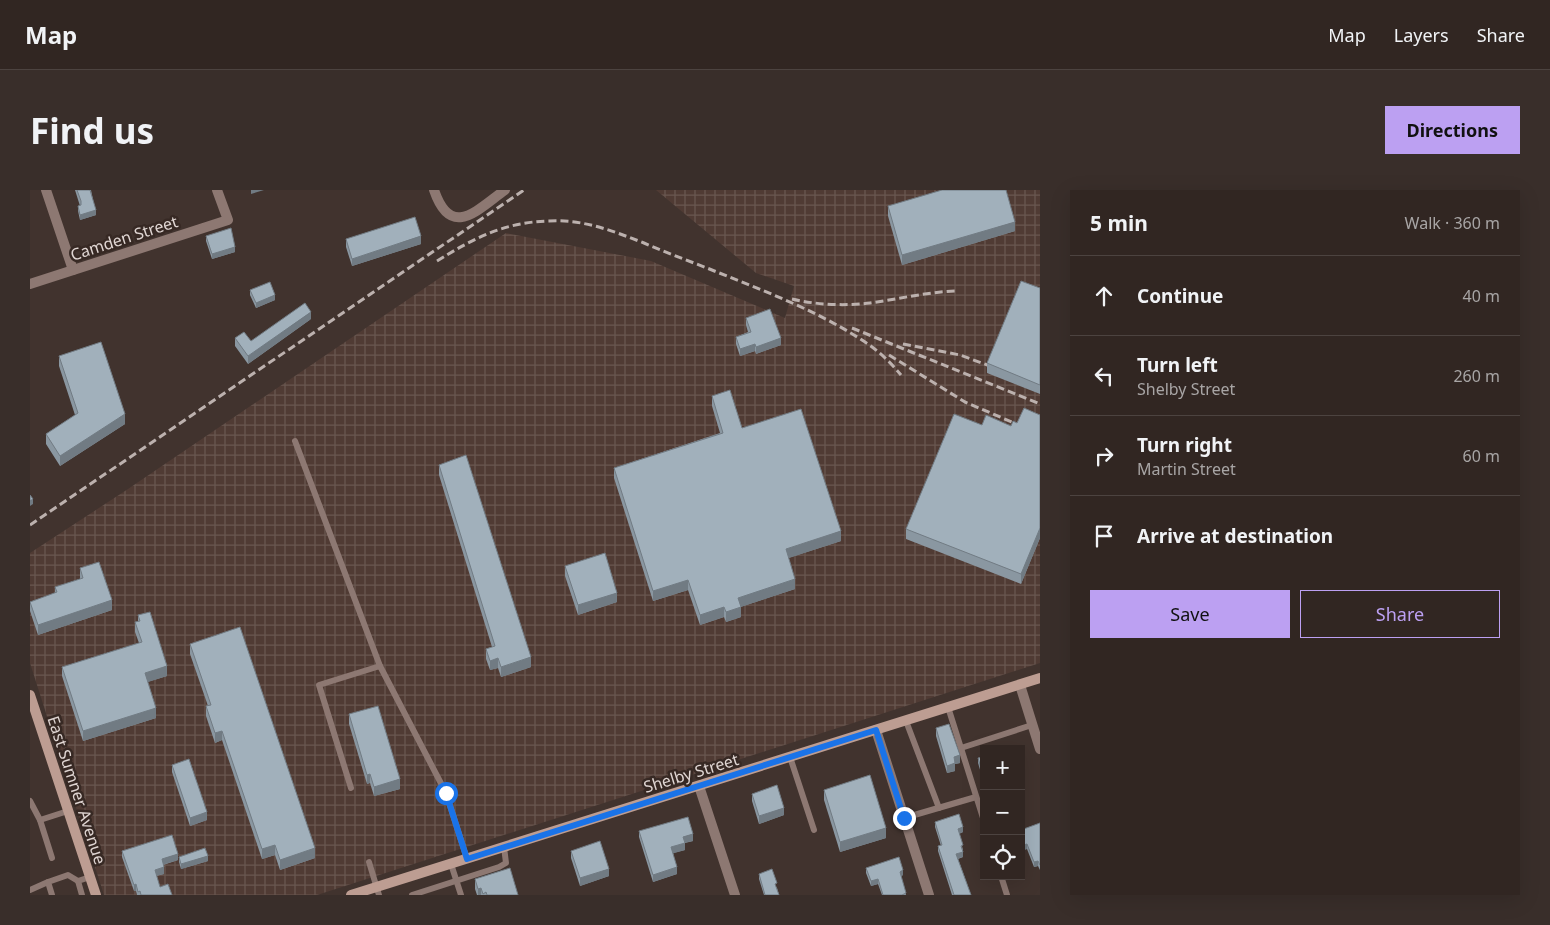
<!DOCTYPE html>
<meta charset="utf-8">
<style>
:root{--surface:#312622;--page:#392e2a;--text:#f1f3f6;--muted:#a8a5a5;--line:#4c4340;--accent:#bca0f2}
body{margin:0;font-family:"Noto Sans",sans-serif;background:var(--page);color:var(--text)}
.controls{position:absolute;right:15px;bottom:15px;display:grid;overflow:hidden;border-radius:0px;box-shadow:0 5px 20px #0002}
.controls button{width:45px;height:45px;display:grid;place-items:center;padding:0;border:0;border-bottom:1px solid var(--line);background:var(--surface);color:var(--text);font:25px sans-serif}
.stop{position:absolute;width:15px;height:15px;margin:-11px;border:4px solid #1a73e8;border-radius:50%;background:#fff}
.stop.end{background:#1a73e8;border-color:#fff;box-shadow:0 1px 5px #0008}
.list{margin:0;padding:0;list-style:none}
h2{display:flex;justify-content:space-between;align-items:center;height:65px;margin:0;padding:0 20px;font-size:21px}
h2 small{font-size:16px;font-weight:400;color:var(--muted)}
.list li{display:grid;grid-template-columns:32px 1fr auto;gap:15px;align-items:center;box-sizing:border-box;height:80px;padding:0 20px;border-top:1px solid var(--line)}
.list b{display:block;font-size:19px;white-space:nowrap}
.list p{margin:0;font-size:16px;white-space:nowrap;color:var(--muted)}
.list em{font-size:16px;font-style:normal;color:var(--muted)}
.actions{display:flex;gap:10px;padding:15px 20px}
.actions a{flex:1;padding:11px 0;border:1px solid var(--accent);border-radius:0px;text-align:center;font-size:18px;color:var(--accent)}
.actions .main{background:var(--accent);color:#111}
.icon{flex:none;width:28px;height:28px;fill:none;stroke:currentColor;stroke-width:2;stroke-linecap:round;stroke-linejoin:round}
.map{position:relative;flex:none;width:1010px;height:705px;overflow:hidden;border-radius:0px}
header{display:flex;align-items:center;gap:30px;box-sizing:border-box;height:70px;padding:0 25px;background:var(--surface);border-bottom:1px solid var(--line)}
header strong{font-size:24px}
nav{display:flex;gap:28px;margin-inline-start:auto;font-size:18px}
.intro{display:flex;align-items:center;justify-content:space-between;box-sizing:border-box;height:120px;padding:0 30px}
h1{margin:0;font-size:35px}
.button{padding:12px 22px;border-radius:0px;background:var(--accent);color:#111;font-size:18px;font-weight:700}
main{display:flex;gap:30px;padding:0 30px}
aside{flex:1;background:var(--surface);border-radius:0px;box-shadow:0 5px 20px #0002}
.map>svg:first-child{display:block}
</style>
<header>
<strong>Map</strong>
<nav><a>Map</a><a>Layers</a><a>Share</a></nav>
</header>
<div class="intro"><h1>Find us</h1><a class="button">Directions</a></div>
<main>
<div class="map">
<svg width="1010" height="705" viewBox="0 0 1010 705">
<defs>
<pattern id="industrial-grid" width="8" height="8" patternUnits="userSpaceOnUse" patternTransform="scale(1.25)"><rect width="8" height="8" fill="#503b34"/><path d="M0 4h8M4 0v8" fill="none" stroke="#695750"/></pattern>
</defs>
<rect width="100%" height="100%" fill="#41332e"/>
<path fill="url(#industrial-grid)" d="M626 0H1010V473L287 705H74L0 473V363L98 299 476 43 621 71 755 128 764 96 726 83Z"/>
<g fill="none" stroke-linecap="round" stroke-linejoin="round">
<g stroke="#8d7872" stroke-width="6">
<path d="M265 251 350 476"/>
<path d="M918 517 954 631"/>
<path d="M876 531 909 618"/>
<path d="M931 558 1002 535"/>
<path d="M760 567 784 640"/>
<path d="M321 598 289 495 350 476 416 603 437 669"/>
<path d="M0 611 10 630 22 668"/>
<path d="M874 628 946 607"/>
<path d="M10 630 38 621"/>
<path d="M339 672 349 705"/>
<path d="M421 674 431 705"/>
<path d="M971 686 977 705"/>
<path d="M0 700 18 692"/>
<path d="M22 705 18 692 38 685 48 691"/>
<path d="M52 705 48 691 60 687"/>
<path d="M382 705 469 677 476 673 474 657"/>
</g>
<g stroke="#8d7872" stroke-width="10">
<path d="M16 0 43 80"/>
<path d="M404 0C421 50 447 20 475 0"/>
<path d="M0 94 198 30 187 0"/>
<path d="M990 495 1010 559"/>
<path d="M846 540 899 705"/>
<path d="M669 596 705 705"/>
</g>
<g stroke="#bd9d92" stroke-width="10">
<path d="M0 505 66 705"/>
<path d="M321 705 1010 488"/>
</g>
<g stroke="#bcb1ae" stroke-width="3" stroke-dasharray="8 4" stroke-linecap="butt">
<path d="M407 71C444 48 475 32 519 31 553 29 583 41 614 53 635 62 656 70 677 78 731 100 787 120 835 152 849 161 861 173 871 185"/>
<path d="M762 109C787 115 815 116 840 113 869 109 897 102 926 101"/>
<path d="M822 138 1010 214"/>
<path d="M873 154 930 165 960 176"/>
<path d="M859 165 935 212 991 236"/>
<path d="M0 335 494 0"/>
</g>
</g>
<g fill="#8a97a1">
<path d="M45 0H61L66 25 50 30 48 21V16H50Z"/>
<path d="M858 16 985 41 872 75 858 26Z"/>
<path d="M176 46 205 62 182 69 176 51Z"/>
<path d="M316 49 391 54 322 76 316 57Z"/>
<path d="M1010 98V204L957 183V173Z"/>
<path d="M220 100 245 110 226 118 220 105Z"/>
<path d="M716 128 751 155 726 164 725 161 710 166 706 154V147L718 142 716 135Z"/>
<path d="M281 129 218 174 205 156V148L221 151Z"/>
<path d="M29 166 95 234 30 276 16 254V244L45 225 29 176Z"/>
<path d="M682 206 712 238 811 351 758 368 765 399 710 417 711 427 696 432 694 427 670 435 658 400 623 411 584 288V278L690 243 682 216Z"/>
<path d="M1010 225V348L991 394 876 349V339L952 235 981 236Z"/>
<path d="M409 275 501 477 471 487 468 478 460 480 456 469V459L462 457 409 285Z"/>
<path d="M535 376 587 412 548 425 535 386Z"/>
<path d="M50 378 82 420 8 445 0 421V412L25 403V397L50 389Z"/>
<path d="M108 425 137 486 117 492 126 528 53 551 32 486V477L109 453 105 442V432H108Z"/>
<path d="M160 454 285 668 250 680 245 665 232 669 192 550 185 553 176 526V516H178L160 464Z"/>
<path d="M319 524 370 599 344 606 340 593 337 594 319 534Z"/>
<path d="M906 538 930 573 925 574V581L917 583 906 546Z"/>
<path d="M954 567V593L948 573V568Z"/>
<path d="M142 575 177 630 160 636 142 582Z"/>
<path d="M794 600 856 648 810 662 794 610Z"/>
<path d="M722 604 754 625 729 634 722 611Z"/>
<path d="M905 632 933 642 929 644 933 660V667L928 669 941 705H922L908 661V656H911L905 637Z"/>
<path d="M1010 633V680L1008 676 1004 677 997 659 993 660 991 656V640Z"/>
<path d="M609 641 663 651 655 653V660L643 663 647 684 623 692 609 647Z"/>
<path d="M92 661 148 670 133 675 134 684 126 686 130 697 142 705H107L106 701H104L92 667Z"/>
<path d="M541 661 579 686 550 696 541 668Z"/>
<path d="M149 667 178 671 151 679 149 672Z"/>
<path d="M836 678 873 685 871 686 876 705H852L848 694 841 696 836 683Z"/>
<path d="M729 684 747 698 749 705H734L729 689Z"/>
<path d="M445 689 488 705H447L445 699Z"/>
</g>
<g fill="#717b83">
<path d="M221 0H234L221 4Z"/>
<path d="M66 20V25L50 30V25Z"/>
<path d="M985 32V41L872 75V65Z"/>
<path d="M391 46V54L322 76V69Z"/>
<path d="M205 57V62L182 69V64Z"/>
<path d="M245 105V110L226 118V113Z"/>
<path d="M281 122V129L218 174V166Z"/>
<path d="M751 148V155L726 164V157Z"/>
<path d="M725 154V161L710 166V159Z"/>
<path d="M95 224V234L30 276V266Z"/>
<path d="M3 309V314L0 316V311Z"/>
<path d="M1010 338V348L991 394V384Z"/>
<path d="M811 341V351L756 369V359Z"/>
<path d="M765 389V399L708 418V408Z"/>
<path d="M658 390V400L623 411V401Z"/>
<path d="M587 403V412L548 425V415Z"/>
<path d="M82 410V420L8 445V435Z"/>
<path d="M694 417V427L670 435V425Z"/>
<path d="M711 417V427L696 432V422Z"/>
<path d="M501 467V477L471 487V477Z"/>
<path d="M468 468V478L460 480V471Z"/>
<path d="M137 476V486L115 493V483Z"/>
<path d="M126 518V528L53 551V541Z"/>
<path d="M192 541V550L185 553V543Z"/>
<path d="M930 565V573L925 574V581L917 583V576L924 567Z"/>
<path d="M340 584V593L337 594V585Z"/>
<path d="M370 589V599L344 606V597Z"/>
<path d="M754 618V625L729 634V626Z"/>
<path d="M177 622V630L160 636V628Z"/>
<path d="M933 637V642L928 644V639Z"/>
<path d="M856 638V648L810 662V652Z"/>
<path d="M663 644V651L653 653V647Z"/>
<path d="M655 653V660L641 664V657Z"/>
<path d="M997 654V659L993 660V655Z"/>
<path d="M245 655V665L232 669V659Z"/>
<path d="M285 658V668L250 680V670Z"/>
<path d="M933 662V667L926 669V664Z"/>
<path d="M148 664V670L132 675V669Z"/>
<path d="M178 666V671L151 679V674Z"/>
<path d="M1008 671V676L1004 677V672Z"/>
<path d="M134 677V684L125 686V680Z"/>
<path d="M647 677V684L623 692V685Z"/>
<path d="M579 679V686L550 696V688Z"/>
<path d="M873 680V685L870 687V682Z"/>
<path d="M848 689V694L841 696V691Z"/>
<path d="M106 694V701H104V695Z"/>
<path d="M451 698V705H448V699Z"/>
</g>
<g fill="#a1b0bb" stroke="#717b83">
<path d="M47 0H60L66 20 50 25 48 16 51 15V11Z"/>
<path d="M912 0H976L985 32 872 65 858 16Z"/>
<path d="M385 27 391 46 322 69 316 49Z"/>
<path d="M201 38 205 57 182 64 176 46Z"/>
<path d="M991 91 1010 98V195L957 173Z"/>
<path d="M240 92 245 105 226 113 220 100Z"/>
<path d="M275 113 281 122 218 166 205 148 214 142 221 151Z"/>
<path d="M740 119 751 148 726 157 725 154 710 159 706 147 721 142 716 128Z"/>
<path d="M71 152 95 224 30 266 16 244 48 223 29 166Z"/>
<path d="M700 200 712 238 771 219 811 341 756 359 765 389 708 408 711 417 696 422 694 417 670 425 658 390 623 401 584 278 693 243 682 206Z"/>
<path d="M994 218 1010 225V338L991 384 876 339 924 224 952 235 956 225 981 236 983 231 987 233Z"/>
<path d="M436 265 501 467 471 477 468 468 460 471 456 459 465 456 409 275Z"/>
<path d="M0 305 3 309 0 311Z"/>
<path d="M575 363 587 403 548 415 535 376Z"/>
<path d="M69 372 82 410 8 435 0 412 27 402 25 397 53 388 50 378Z"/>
<path d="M120 422 137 476 115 483 126 518 53 541 32 477 112 452 105 432 110 431 108 425Z"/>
<path d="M210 437 285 658 250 670 245 655 232 659 192 541 185 543 176 516 181 515 160 454Z"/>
<path d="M348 516 370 589 344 597 340 584 337 585 319 524Z"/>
<path d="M919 534 930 565 924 567 925 573 917 576 906 538Z"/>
<path d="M954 567V588L948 568Z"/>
<path d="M159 569 177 622 160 628 142 575Z"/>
<path d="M840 585 856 638 810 652 794 600Z"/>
<path d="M747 595 754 618 729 626 722 604Z"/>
<path d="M929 624 933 637 928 639 933 655 931 656 933 662 926 664 941 705H924L908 656 912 655 905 632Z"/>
<path d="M658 627 663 644 653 647 655 653 641 657 647 677 623 685 609 641Z"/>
<path d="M1010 633V675L1008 671 1004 672 997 654 993 655 991 651V640Z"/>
<path d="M142 645 148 664 132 669 134 677 125 680 130 697 138 694 142 705H111L110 701 108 702 106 694 104 695 92 661Z"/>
<path d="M570 651 579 679 550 688 541 661Z"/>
<path d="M175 658 178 666 151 674 149 667Z"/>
<path d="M869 667 873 680 870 682 876 703 872 705H853L848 689 841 691 836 678Z"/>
<path d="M480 678 488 705H457L456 702 453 704 451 698 448 699 445 689Z"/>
<path d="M742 679 747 693 745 694 749 705H735L729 684Z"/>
</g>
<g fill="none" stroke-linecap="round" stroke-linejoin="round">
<path stroke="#1a73e8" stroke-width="6" d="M416 603 437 669 846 540 874 628"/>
</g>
<g text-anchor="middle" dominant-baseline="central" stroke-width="5" stroke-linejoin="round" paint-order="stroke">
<g font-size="16" fill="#e0d6d3" stroke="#372924">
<text transform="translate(94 48) rotate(-18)">Camden Street</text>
<text transform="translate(661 583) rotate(-17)">Shelby Street</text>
<text transform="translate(47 600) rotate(72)">East Sumner Avenue</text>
</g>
</g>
</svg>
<div class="controls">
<button>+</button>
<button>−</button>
<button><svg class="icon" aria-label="locate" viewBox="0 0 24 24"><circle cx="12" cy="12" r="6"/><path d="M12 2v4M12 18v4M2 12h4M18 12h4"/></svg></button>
</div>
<div class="stop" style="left:416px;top:603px"></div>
<div class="stop end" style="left:874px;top:628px"></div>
</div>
<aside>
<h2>5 min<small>Walk · 360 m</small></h2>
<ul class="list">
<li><svg class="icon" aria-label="ahead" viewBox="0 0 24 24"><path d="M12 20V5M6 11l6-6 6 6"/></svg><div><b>Continue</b></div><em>40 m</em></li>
<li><svg class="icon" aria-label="left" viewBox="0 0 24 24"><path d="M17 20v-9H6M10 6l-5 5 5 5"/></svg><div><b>Turn left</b><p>Shelby Street</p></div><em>260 m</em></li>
<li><svg class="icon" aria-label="right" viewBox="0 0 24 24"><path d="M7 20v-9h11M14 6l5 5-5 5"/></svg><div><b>Turn right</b><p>Martin Street</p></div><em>60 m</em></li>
<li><svg class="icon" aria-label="arrive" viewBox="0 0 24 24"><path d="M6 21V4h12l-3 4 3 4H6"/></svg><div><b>Arrive at destination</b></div></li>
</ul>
<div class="actions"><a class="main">Save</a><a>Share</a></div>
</aside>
</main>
